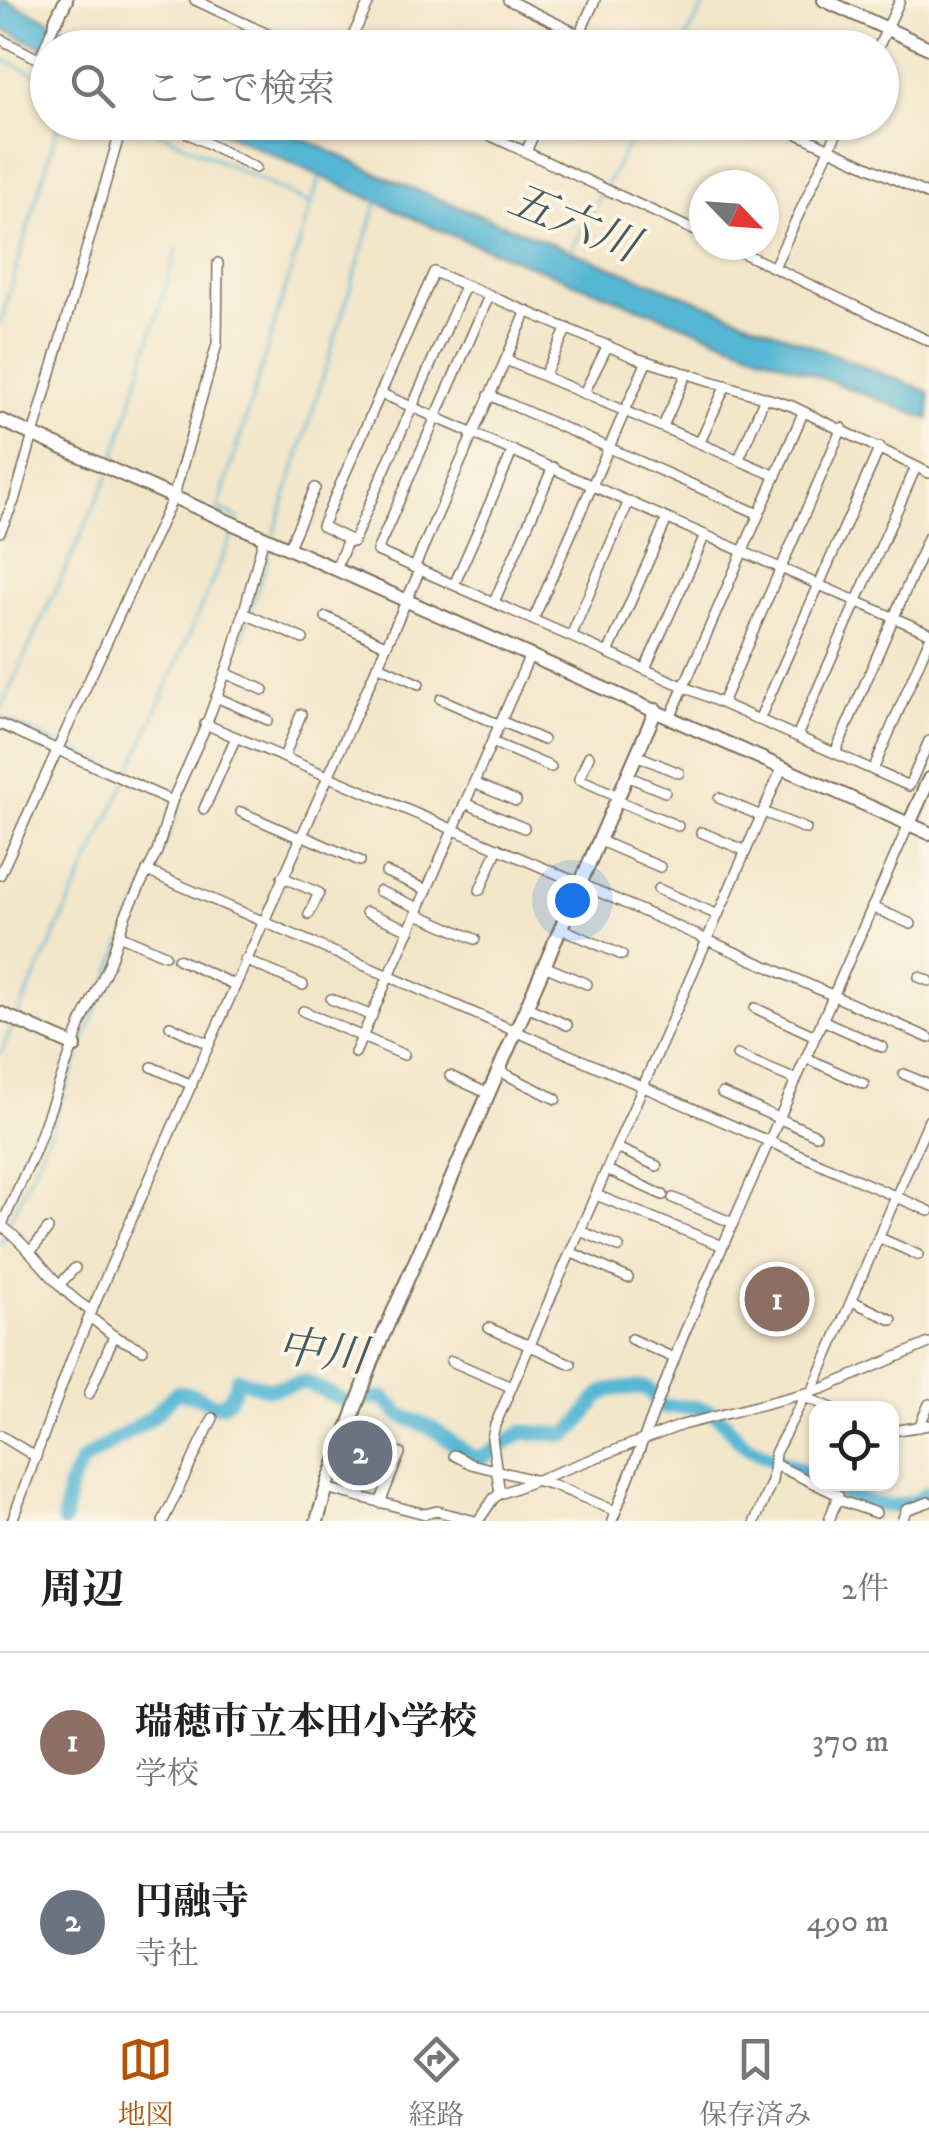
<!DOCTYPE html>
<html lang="ja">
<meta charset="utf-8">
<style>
:root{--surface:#fff;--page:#f6f6f6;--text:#222;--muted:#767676;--line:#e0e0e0;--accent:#b45309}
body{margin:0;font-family:"IM FELL DW Pica","Noto Serif JP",serif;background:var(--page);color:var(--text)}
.controls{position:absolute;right:30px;bottom:30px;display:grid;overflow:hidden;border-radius:20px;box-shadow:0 2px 8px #0004}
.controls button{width:90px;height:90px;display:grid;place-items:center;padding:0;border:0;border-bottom:2px solid var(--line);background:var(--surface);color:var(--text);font:50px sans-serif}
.compass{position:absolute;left:689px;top:170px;width:90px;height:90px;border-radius:50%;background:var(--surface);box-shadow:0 2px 8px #0004;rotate:115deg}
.you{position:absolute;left:572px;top:900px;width:35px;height:35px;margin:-25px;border:8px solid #fff;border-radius:50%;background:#1a73e8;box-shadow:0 0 0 15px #1a73e833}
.badge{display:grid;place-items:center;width:65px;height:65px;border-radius:50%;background:var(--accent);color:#fff;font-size:32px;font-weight:700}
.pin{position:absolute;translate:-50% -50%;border:5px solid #fff;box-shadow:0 2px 10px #0006}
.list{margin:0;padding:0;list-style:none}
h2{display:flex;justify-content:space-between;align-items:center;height:130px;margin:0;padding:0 40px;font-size:42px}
h2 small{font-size:32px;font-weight:400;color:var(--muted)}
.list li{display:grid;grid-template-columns:65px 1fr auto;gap:30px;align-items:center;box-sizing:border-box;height:180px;padding:0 40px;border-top:2px solid var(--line)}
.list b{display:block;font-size:38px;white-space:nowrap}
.list p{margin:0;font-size:32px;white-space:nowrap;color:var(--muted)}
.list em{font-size:32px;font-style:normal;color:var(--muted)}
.icon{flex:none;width:55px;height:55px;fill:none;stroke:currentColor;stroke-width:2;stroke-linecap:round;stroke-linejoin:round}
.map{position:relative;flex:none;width:929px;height:1521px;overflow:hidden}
.search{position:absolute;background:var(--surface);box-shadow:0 2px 8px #0004;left:30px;right:30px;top:30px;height:110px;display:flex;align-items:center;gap:25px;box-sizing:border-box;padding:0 35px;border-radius:55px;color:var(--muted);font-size:38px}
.sheet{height:490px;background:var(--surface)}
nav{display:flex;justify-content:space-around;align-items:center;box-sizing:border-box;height:140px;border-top:2px solid var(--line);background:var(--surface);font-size:28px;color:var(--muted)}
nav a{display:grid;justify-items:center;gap:5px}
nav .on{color:var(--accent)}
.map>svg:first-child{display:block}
</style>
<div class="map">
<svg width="929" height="1521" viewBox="0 0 929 1521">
<rect width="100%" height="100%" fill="#fcf5e5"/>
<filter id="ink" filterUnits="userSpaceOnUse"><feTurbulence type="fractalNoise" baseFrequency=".01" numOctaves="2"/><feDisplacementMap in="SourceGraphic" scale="20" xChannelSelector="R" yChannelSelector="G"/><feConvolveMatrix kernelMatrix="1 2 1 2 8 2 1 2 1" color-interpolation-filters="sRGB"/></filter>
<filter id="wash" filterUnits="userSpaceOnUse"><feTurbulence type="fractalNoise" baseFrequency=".0048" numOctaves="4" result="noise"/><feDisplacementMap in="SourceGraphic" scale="40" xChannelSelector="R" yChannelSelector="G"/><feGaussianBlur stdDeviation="2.25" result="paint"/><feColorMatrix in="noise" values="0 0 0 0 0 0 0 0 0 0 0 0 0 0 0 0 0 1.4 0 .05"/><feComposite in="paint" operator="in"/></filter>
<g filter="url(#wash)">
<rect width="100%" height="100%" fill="#f2e6c9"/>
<g fill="#57b7d5" stroke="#49707a" stroke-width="2.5">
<path d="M0 0H5L108 47 47 49 0 28Z"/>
<path d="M203 123H270L396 182 929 392V419L449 234Z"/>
</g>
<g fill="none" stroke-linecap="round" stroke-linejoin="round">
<g stroke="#57b7d5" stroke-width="2.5">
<path d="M681 48 707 0"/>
<path d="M0 58 48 80"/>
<path d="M137 122 311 204"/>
<path d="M606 186 640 122"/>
<path d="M569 252 602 193"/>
<path d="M0 324 59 122"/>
<path d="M113 463 177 249"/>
<path d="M239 519 218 509 320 176"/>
<path d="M274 535 378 199"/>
<path d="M250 611 271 548"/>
<path d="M241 640 248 619"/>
<path d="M0 710 109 475"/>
<path d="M0 717 58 744"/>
<path d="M65 747 126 775"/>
<path d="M128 776 234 531"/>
<path d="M155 870 197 756"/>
<path d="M126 933 152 877"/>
<path d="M17 1017 125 783"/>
<path d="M0 1054 14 1024"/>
<path d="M8 1225 44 1145 123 941"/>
<path d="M0 1244 5 1233"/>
</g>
<g stroke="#57b7d5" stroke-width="15">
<path d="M826 1484C858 1500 896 1519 929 1493"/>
<path d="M64 1521 69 1487 82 1461 152 1417 176 1393C209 1390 221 1429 238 1379L269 1389 305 1382 351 1404 367 1398H384L400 1415 434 1429 470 1456 482 1458 523 1432 566 1435C607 1402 579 1386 648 1388L662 1407C683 1406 706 1404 722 1420 730 1427 735 1438 744 1444 762 1458 794 1464 816 1478"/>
</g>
</g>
</g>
<g filter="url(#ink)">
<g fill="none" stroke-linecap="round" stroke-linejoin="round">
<g stroke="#7b6c5a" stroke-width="12">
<g id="street">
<path d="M195 0 297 48"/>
<path d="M508 0 607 48"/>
<path d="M0 39 48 64"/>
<path d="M347 48 370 0"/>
<path d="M573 48 595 0"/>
<path d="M878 48 900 0"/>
<path d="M39 60 56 20"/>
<path d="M165 122 256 168"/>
<path d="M461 122 704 235"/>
<path d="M772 122 929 195"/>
<path d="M526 152 539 122"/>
<path d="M726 245 929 341"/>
<path d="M774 267 842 122"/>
<path d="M489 296 377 551 909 786 929 741"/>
<path d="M506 360 776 476"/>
<path d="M544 376 567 328"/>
<path d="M380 393 929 633"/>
<path d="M584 393 608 345"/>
<path d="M489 395 759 514"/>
<path d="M663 426 687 373"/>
<path d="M700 442 726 385"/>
<path d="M739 459 765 397"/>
<path d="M0 532 14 501 123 122"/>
<path d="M348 539 322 526 434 272 636 358 792 406 929 473"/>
<path d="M289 547 315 488"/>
<path d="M414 568 527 311"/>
<path d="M336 569 348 539 353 542 465 286"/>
<path d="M454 585 513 450"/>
<path d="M494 602 553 467"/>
<path d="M243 613 303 639"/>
<path d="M326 617 385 645"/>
<path d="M533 620 647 361"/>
<path d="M571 636 629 501"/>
<path d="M608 653 667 519"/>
<path d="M377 665 419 684"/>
<path d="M645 669 705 535"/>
<path d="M225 673 264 690"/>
<path d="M216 697 268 720"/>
<path d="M441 699 500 725"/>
<path d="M722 703 842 428"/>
<path d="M671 716 803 413"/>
<path d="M759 720 880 447"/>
<path d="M501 721 543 740"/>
<path d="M0 724 172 801"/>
<path d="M205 724 579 883 929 1038"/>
<path d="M797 736 916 467"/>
<path d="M492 742 551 767"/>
<path d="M835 753 929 536"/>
<path d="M636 755 679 773"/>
<path d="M589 756 579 779 618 796"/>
<path d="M284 757 301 714"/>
<path d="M873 770 929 640"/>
<path d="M627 776 665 792"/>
<path d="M474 783 516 801"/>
<path d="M719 798 761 816"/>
<path d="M616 800 678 826"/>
<path d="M465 803 524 828"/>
<path d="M204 809 236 737"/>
<path d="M241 812 300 838"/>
<path d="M763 812 806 829"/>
<path d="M701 832 746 851"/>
<path d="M301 835 360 861"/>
<path d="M598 840 660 867"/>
<path d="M147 871 929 1211"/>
<path d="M386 872 427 890"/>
<path d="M0 875 174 495 217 344 218 263"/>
<path d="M282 877 319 893 309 914"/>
<path d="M658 889 718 915"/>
<path d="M480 890 498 848"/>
<path d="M379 891 419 908"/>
<path d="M872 907 911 924"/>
<path d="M366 912 410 930"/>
<path d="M417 914 475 939"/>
<path d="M560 928 622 955"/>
<path d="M119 935 165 955"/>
<path d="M178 959 235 985"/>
<path d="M245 960 303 985"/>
<path d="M544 966 587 984"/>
<path d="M919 977 929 981"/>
<path d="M331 999 372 1016"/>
<path d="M527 1007 567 1025"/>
<path d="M755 1008 815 1036"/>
<path d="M303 1011 404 1055"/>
<path d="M822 1020 882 1047"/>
<path d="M170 1026 209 1044"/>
<path d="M355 1053 530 655"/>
<path d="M737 1055 796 1080"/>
<path d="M806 1058 864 1084"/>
<path d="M152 1067 192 1085"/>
<path d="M499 1071 556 1099"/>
<path d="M904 1074 929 1085"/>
<path d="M450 1076 489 1094"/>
<path d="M722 1093 816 1135"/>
<path d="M617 1148 657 1166"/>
<path d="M607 1170 663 1195"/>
<path d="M596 1195 723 1246"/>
<path d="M673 1198 733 1223"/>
<path d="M2 1226C35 1250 56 1291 92 1311"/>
<path d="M0 1229 35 1151 82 1021 108 967 126 914 157 852 172 801 205 728 233 652 264 537"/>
<path d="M580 1231 619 1247"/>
<path d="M880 1238 918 1255"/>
<path d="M31 1251 48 1229"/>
<path d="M570 1252 628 1278"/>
<path d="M60 1284 75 1268"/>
<path d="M852 1301 892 1320"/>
<path d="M90 1317 114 1336 143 1350"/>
<path d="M489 1328 571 1364"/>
<path d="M631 1339 674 1358"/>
<path d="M451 1361 511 1387"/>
<path d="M812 1392 929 1120"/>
<path d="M89 1394 114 1336"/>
<path d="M804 1397 832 1408"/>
<path d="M919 1427 929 1404"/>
<path d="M892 1431 929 1425"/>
<path d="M346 1433 400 1453 380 1503"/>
<path d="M0 1435 36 1457"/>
<path d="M454 1455 471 1464 554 1485 615 1511"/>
<path d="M774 1464 838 1495 829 1521"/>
<path d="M326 1488 425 1514 437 1511 475 1521"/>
<path d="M500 1494 492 1438 495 1425 783 766"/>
<path d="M836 1499 876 1513"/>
<path d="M12 1521 73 1355 109 1270 420 570"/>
<path d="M163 1521 213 1418"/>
<path d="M478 1521 494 1498 500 1494 682 1425 822 1389 929 1343"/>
<path d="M612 1521 684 1334 909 824"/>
<path d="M755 1521 772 1481 775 1453 806 1394"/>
<path d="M902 1521 906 1510 929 1502"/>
</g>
</g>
<g stroke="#7b6c5a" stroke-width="16">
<g id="secondary">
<path d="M824 0 929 48"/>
<path d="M56 20 66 0"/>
<path d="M0 420 929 833"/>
<path d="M909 824 929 779"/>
<path d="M0 1013 75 1046"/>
<path d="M317 1521 329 1480 377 1349 656 710"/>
</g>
</g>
<use href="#street" stroke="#fff" stroke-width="9"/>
<use href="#secondary" stroke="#fff" stroke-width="12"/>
</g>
</g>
<g text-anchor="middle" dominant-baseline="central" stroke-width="8" stroke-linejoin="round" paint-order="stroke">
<g font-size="45" font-style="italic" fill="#455b5e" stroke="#fcf5e5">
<text transform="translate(573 224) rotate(22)">五六川</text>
<text transform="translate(322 1353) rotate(7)">中川</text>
</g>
</g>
</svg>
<div class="controls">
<button><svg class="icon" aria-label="locate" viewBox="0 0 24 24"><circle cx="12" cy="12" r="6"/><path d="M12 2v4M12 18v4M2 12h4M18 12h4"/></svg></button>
</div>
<svg class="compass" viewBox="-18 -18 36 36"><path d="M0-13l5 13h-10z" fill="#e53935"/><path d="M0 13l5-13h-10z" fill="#767676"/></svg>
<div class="you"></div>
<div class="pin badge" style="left:777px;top:1299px;background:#8d6e63">1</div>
<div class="pin badge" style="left:360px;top:1453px;background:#6b7280">2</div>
<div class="search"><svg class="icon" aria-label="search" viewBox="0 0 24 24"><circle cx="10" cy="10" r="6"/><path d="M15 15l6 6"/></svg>ここで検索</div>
</div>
<section class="sheet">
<h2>周辺<small>2件</small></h2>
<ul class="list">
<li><span class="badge" style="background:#8d6e63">1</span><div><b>瑞穂市立本田小学校</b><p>学校</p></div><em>370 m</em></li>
<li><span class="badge" style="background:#6b7280">2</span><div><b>円融寺</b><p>寺社</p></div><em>490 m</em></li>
</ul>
</section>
<nav>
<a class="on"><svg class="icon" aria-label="map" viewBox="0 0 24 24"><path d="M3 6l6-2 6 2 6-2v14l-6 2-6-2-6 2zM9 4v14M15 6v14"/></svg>地図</a>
<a><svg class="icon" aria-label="directions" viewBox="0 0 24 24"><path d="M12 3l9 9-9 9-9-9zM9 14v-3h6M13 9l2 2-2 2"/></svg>経路</a>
<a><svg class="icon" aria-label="saved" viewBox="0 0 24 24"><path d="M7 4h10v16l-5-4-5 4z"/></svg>保存済み</a>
</nav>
